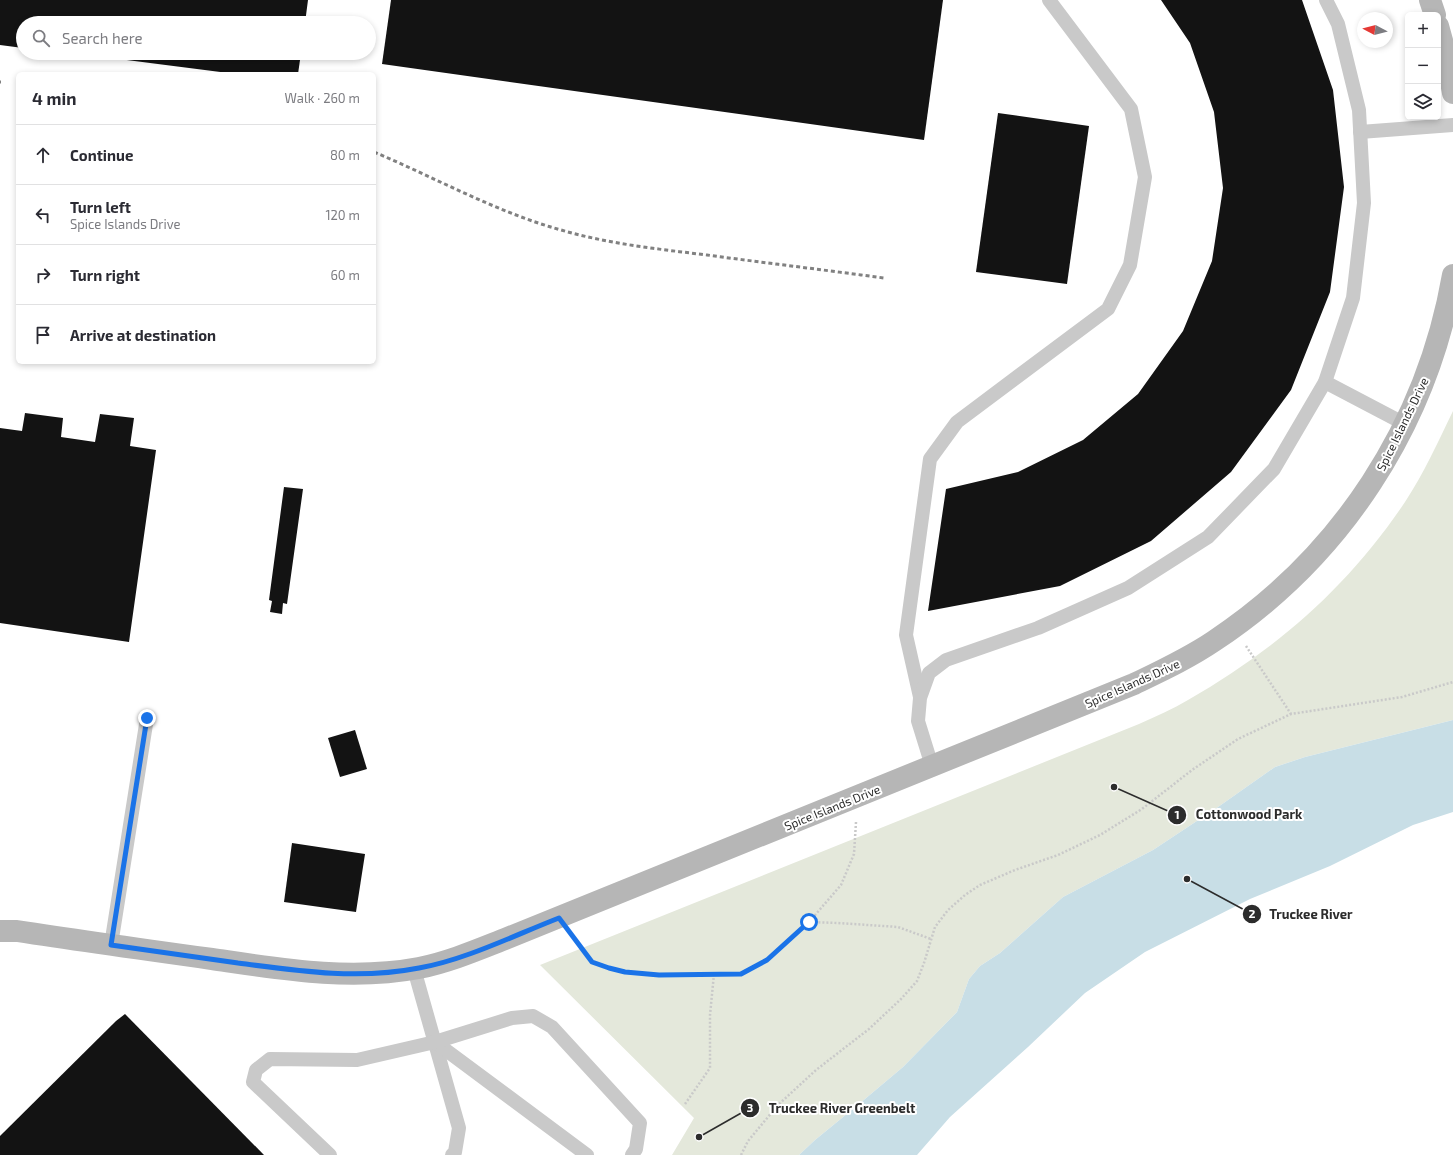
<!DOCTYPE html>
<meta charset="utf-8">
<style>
:root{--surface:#fff;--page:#f7f7f7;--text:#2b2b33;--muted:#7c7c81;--line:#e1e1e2}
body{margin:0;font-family:"Exo 2",sans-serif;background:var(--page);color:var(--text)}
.controls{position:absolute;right:12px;top:12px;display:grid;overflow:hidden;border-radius:6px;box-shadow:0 2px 6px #0003}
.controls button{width:36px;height:36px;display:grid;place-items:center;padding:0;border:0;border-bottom:1px solid var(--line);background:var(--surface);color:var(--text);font:20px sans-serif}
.compass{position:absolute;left:1357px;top:12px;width:36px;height:36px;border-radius:50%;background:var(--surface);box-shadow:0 2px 6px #0003;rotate:277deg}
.stop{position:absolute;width:12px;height:12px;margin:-9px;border:3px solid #1a73e8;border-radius:50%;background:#fff}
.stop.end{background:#1a73e8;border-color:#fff;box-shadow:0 1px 4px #0008}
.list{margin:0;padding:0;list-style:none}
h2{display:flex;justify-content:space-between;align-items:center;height:52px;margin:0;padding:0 16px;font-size:17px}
h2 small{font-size:13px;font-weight:400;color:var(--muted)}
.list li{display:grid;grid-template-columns:26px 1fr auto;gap:12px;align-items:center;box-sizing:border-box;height:60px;padding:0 16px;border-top:1px solid var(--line)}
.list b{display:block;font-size:15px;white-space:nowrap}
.list p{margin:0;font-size:13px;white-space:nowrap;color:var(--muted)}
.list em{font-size:13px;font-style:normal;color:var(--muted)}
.icon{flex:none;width:22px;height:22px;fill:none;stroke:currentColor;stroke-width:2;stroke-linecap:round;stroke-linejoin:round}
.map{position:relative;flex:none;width:1453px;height:1155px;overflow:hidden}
.search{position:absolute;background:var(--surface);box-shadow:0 2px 6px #0003;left:16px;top:16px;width:360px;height:44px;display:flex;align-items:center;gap:10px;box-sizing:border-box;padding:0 14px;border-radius:22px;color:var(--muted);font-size:15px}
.panel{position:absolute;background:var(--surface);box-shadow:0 2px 6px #0003;left:16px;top:72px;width:360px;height:292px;border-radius:6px}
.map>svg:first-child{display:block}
</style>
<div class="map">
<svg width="1453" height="1155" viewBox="0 0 1453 1155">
<rect width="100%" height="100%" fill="#fff"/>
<path fill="#e4e8db" d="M1453 411V720L1305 757 1275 767 1218 807 1153 850 1063 897 1000 953 980 966 969 979 957 1012 903 1067 859 1104 815 1140 799 1155H672L694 1118 540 965 1139 724C1156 716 1173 709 1188 700 1276 650 1348 587 1405 502 1424 473 1438 442 1453 411Z"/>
<path fill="#c8dee6" d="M1453 720V812L1413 825 1330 866 1250 899 1145 952 1085 993 1028 1047 950 1117 917 1155H799L815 1140 859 1104 903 1067 957 1012 969 979 980 966 1000 953 1063 897 1153 850 1218 807 1275 767 1305 757Z"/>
<g fill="#131313">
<path d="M0 0H308L305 23H23V48L0 45Z"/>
<path d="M391 0H943L924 140 382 64Z"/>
<path d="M1161 0H1302L1333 90 1344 187 1330 292 1291 390 1231 472 1151 541 1060 586 928 611 946 489 1018 472 1083 440 1138 394 1183 331 1212 261 1223 188 1214 112 1190 43Z"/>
<path d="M72 53H301L298 74H236Z"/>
<path d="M998 113 1089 126 1067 284 976 272Z"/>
<path d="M25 413 63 418 61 437 95 442 100 414 134 418 130 446 156 450 129 642 0 623V428L22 431Z"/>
<path d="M284 487 303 489 287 604 283 603 282 614 270 612 272 601 269 600Z"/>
<path d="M355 730 367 769 340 777 328 738Z"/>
<path d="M292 843 365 854 356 912 284 902Z"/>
<path d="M125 1014 264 1155H0V1136L116 1021Z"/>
</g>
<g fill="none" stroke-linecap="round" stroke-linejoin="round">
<g stroke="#c9c9c9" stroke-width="2.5" stroke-dasharray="2 2" stroke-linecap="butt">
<path d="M1246 646 1291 714"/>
<path d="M856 822 854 854 841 885 809 922 838 923 898 927 931 939"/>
<path d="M573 937 592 962 609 968 625 972 659 975 741 974 767 960 811 920"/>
<path d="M685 1104 710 1068V1015L714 974"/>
<path d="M741 1155 748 1141 778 1105 816 1070 869 1029 901 999 917 981 924 963 935 927 948 910 965 895 980 885 1015 870 1058 855 1100 835 1142 809 1192 770 1238 739 1291 714 1402 697 1453 682"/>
</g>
<g stroke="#c9c9c9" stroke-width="14">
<path d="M1360 132 1453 125"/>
<path d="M1325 382 1405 424"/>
<path d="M920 697 906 635 930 459 957 422 1108 309 1130 265 1145 177 1131 109 1049 0"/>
<path d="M932 766 918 721 920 698 929 673 946 660 1038 628 1128 588 1208 537 1274 469 1325 382 1353 298 1364 203 1359 110 1338 24 1326 0"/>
<path d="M111 945 147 718"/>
<path d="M414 969 459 1128 455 1152 452 1155"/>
<path d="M435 1042 587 1155"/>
<path d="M330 1155 253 1082 256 1070 270 1059 357 1060 435 1042 512 1018 533 1016 552 1027 640 1123 636 1149 632 1155"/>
</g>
<g stroke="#b6b6b6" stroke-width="22">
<path d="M1430 0 1435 15"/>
<path d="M1438 26 1446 55 1453 93"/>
<path d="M0 931H17C82 941 147 950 212 959 281 969 350 981 419 968 449 962 477 950 505 939L1134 684C1161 671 1189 658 1214 641 1341 557 1427 425 1453 275"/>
</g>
<g stroke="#818181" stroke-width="3" stroke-dasharray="4 3" stroke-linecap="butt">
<path d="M0 82H1"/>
<path d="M374 152C436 178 496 212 561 230 609 244 658 249 707 255 766 263 825 270 884 278"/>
</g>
</g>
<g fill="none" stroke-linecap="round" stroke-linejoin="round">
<path stroke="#1a73e8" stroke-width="5" d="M147 718 111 945C154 951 196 957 238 963 298 971 358 980 419 968 465 960 515 935 559 918L592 962 609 968 625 972 659 975 741 974 767 960 811 920 809 922"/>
</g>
<g text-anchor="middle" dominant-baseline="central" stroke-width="4" stroke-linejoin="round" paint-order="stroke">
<g font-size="12" fill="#2c2c2c" stroke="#fff">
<text transform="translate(1402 424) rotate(-64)">Spice Islands Drive</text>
<text transform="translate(1132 683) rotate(-24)">Spice Islands Drive</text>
<text transform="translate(832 807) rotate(-22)">Spice Islands Drive</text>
</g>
</g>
<path fill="none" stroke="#2c2c2c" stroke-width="1.5" d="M1114 787L1177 815M1187 879L1252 914M699 1137L750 1108"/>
<g fill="#2c2c2c" stroke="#fff" stroke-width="1.5">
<circle cx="1114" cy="787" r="4"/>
<circle cx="1187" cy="879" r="4"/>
<circle cx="699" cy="1137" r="4"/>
<circle cx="1177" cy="815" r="10"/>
<circle cx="1252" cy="914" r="10"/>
<circle cx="750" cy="1108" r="10"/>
</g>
<g font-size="12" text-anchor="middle" font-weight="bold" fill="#fff">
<text x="1177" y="819">1</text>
<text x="1252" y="918">2</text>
<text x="750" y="1112">3</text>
</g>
<g font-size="13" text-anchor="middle" font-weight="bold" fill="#2c2c2c" stroke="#fff" stroke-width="4" stroke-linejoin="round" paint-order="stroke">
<text x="1249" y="819">Cottonwood Park</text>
<text x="1311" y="919">Truckee River</text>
<text x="842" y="1113">Truckee River Greenbelt</text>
</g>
</svg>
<div class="controls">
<button>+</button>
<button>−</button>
<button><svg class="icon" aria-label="layers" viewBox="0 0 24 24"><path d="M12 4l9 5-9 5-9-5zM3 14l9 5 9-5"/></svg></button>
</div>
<svg class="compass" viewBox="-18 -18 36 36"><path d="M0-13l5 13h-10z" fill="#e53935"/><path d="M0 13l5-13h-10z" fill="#7c7c81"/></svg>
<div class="stop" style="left:809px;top:922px"></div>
<div class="stop end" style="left:147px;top:718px"></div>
<div class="search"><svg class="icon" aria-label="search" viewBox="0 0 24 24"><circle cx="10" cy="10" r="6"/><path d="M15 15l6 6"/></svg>Search here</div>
<section class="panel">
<h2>4 min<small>Walk · 260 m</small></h2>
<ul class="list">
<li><svg class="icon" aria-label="ahead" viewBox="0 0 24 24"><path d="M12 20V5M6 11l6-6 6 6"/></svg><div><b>Continue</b></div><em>80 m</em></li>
<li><svg class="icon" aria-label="left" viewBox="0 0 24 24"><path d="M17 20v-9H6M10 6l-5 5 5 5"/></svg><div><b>Turn left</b><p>Spice Islands Drive</p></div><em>120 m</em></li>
<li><svg class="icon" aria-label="right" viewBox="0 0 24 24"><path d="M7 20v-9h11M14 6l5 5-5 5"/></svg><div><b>Turn right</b></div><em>60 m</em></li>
<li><svg class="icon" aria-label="arrive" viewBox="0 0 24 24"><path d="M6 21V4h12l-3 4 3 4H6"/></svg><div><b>Arrive at destination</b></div></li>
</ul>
</section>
</div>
